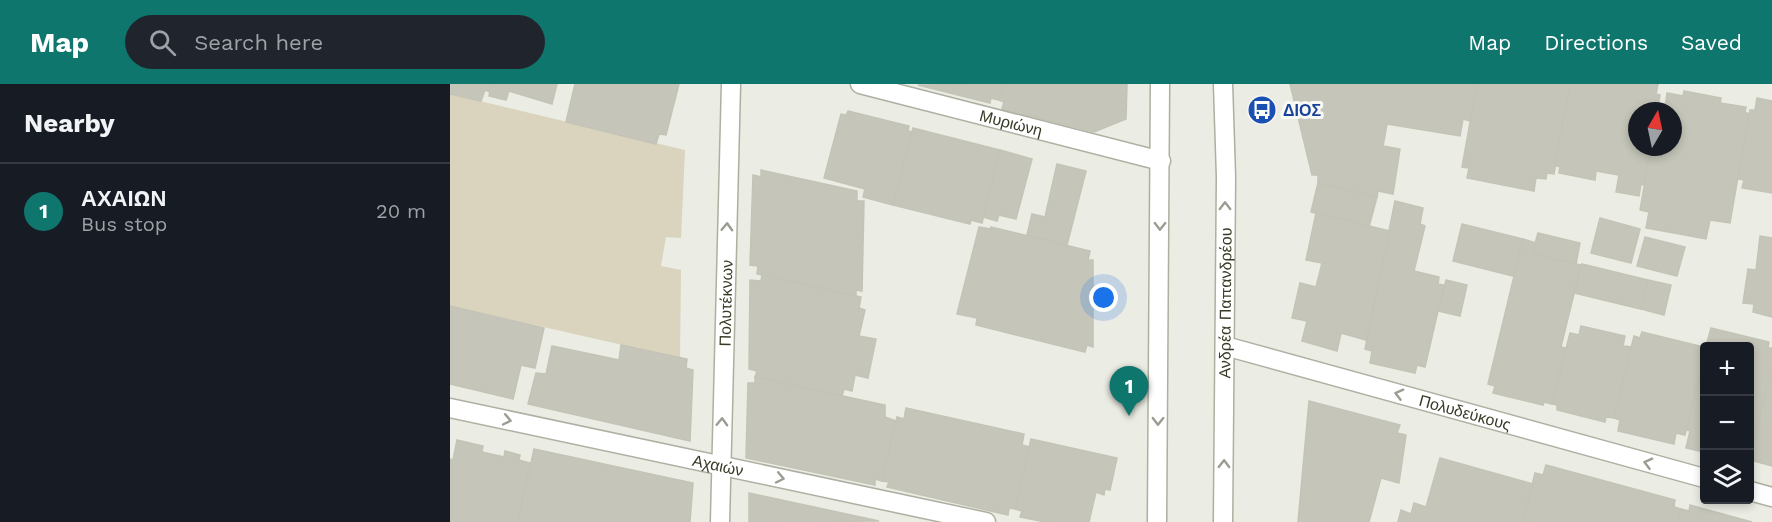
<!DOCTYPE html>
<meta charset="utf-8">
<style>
:root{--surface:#171b24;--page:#20242c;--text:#f1f3f6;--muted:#9ea1a6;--line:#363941;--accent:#0f766e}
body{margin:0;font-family:"Work Sans",sans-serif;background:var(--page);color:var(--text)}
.controls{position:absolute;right:18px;bottom:18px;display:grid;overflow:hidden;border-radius:6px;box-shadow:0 3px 9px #0003}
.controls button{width:54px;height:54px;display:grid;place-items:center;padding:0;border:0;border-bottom:2px solid var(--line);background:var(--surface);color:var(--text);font:30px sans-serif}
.compass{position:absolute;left:1178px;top:18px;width:54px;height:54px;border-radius:50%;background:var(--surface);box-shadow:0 3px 9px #0003;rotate:9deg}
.you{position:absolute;left:654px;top:214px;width:21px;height:21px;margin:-15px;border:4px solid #fff;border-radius:50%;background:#1a73e8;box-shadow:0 0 0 9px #1a73e833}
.badge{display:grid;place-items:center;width:39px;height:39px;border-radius:50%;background:var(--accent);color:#fff;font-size:20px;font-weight:700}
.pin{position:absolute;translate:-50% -50px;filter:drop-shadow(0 2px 3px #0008)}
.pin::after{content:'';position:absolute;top:32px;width:21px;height:18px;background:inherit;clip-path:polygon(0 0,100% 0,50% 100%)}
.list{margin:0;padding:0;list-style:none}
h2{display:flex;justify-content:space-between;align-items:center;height:78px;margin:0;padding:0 24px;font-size:26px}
h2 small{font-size:20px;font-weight:400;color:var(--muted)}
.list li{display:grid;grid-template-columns:39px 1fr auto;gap:18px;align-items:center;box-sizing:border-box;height:96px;padding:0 24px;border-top:2px solid var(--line)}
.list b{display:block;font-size:22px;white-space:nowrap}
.list p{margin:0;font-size:20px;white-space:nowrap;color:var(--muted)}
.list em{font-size:20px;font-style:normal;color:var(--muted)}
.icon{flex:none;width:33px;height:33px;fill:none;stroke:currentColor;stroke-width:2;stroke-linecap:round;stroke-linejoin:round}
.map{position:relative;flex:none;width:1322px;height:438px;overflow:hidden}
header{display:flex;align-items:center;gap:36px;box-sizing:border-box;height:84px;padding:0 30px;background:var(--accent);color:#fff}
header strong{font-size:28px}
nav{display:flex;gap:33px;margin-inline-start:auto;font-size:21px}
.search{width:420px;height:54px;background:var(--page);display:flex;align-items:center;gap:15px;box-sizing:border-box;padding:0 21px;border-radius:33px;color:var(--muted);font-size:22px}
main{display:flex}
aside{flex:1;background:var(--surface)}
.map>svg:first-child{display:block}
</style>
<header>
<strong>Map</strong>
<div class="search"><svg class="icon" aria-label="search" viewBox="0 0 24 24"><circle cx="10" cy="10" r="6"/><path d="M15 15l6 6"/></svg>Search here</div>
<nav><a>Map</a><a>Directions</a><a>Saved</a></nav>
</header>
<main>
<aside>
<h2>Nearby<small></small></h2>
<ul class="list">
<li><span class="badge">1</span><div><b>ΑΧΑΙΩΝ</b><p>Bus stop</p></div><em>20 m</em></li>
</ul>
</aside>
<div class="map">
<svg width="1322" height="438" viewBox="0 0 1322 438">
<rect width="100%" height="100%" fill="#ebece3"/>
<path fill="#dad4bf" d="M0 10 235 66 231 154 216 153 211 182 231 186 230 274 0 222Z"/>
<g fill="#c5c6b9" stroke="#c3c4b6" stroke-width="1.5">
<path d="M0 0H41L40 8 35 6 31 17 0 10Z"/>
<path d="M41 0H107L102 20 59 7 56 16 39 12Z"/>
<path d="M125 0H229L216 51 209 50 206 60 116 38Z"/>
<path d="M553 0H677L676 35 644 48 552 25 554 18 549 16Z"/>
<path d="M553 0 549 16 541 14 540 19 468 1Z"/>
<path d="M840 0H1027L1020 37 1013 35 1010 52 937 40 933 62 950 65 943 110 928 107 927 113 868 99V91H862Z"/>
<path d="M1027 0H1120L1104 90 1097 89 1096 95 1086 94 1084 107 1017 94 1019 84 1012 83Z"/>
<path d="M1120 0H1208L1206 10 1210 11 1207 27H1187V63H1201L1194 101 1191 100 1189 112 1166 108 1169 91 1146 87 1145 96 1109 89 1110 83 1105 81Z"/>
<path d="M1234 7 1271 14 1270 19 1296 23 1295 28 1299 30 1280 139 1260 136 1256 155 1196 144 1199 128 1190 126 1201 63H1223V27H1207L1208 24 1215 25 1217 9 1233 12Z"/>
<path d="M1307 14 1322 17V109L1292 104 1294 96 1288 95 1300 26H1305Z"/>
<path d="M398 27 459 42 458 47 462 48 443 121 413 113 415 105 374 94 391 30 396 31Z"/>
<path d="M463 44 550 66 532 139 521 136 520 140 443 121Z"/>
<path d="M550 66 582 75 566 135 549 131 547 137 533 133Z"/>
<path d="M607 80 636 87 617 161 577 151 582 130 595 133Z"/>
<path d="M311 86 407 107V117H414L412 207 406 206V212L312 191 307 190 308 182 300 181 303 91 311 93Z"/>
<path d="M868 99 927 113 919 143 861 128Z"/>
<path d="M945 117 973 124 970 140 975 142 964 187 989 193 988 200 994 201 975 283 967 281 965 289 920 279 922 267 915 265Z"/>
<path d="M866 129 940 147 916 256 891 249 887 267 852 257 857 237 842 234 850 199 866 203 872 179 856 176Z"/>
<path d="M1150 134 1190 145 1181 179 1141 169Z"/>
<path d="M1012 140 1073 155 1063 192 1003 177Z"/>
<path d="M529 143 541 145V143L640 167 638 176H643V263L637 261 635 268 526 241 527 234 507 230Z"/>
<path d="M1088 149 1130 159 1126 180 1082 170Z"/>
<path d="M1310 152 1322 154V233L1303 228 1304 220 1293 219 1298 185 1306 186Z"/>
<path d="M1195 153 1235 163 1227 192 1187 182Z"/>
<path d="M1073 155 1086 159 1082 170 1131 181 1111 263 1116 264 1102 320 1094 318 1093 321 1043 309 1045 302 1038 300Z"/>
<path d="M1132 180 1198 196 1191 225 1124 209Z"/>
<path d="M312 191 411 213 409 224 415 226 409 252 426 255 418 294 405 291 402 307 394 305 392 312 305 293 307 287 299 285 300 196 311 197Z"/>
<path d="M996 196 1017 201 1010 232 988 227Z"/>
<path d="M1198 196 1221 201 1214 231 1191 225Z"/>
<path d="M0 222 94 244 85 284 71 281 63 315 0 300Z"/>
<path d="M1131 242 1175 252 1173 262 1182 263 1164 334 1156 333 1155 338 1107 326V321L1102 320 1120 249 1129 251Z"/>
<path d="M1261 244 1319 258 1318 264H1322V281L1300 371V262H1256Z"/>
<path d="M1192 248 1254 263V271L1235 351 1226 349 1224 360 1168 347 1170 336 1164 334 1184 252 1190 254Z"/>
<path d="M171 261 237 275 236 284 243 286 240 357 78 320 86 289 96 290 102 262 169 276Z"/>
<path d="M1254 271V368L1236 364 1240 347 1237 346Z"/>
<path d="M1322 281V382L1300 376Z"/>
<path d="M305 293 435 321V333L446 337 432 397 425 395V401L296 374 298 299H305Z"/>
<path d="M859 317 950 341 947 349 956 351 949 399 931 394 919 438H848Z"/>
<path d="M456 324 574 350 572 361 580 363 565 425 559 424 558 431 437 403 439 398 432 397 446 337 447 333 454 335Z"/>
<path d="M581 355 667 374 660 406 655 405 654 411 646 408 639 438H595L570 433 572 427 565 425Z"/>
<path d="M7 356 33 362 32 368 54 373 55 367 70 371 69 376 80 379 68 438H0V375L3 376Z"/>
<path d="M84 365 243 399 240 438H68Z"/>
<path d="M990 374 1083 400 1073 438H948L951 426 961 430 964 419 976 423Z"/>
<path d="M1096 381 1225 416 1224 423 1231 425 1228 438H1073L1085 389 1093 391Z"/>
<path d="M299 409 429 437 299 438Z"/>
<path d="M1240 421 1302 438H1228L1231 425 1239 427Z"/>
</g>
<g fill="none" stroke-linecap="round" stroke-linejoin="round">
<g stroke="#adb0a2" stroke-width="21">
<g id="street">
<path id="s1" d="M410 0 711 77"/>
<path id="s2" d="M775 262 1254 394"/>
<path id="s3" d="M0 324 536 438"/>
<path d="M1300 407 1322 413"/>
</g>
</g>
<g stroke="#adb09e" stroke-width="21">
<g id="secondary">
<path id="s4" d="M270 438 281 0"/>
<path d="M707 438 710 0"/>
<path id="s5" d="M773 438 776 93 773 0"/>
</g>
</g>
<use href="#street" stroke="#fff" stroke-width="18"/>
<use href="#secondary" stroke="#fff" stroke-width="18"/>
</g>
<defs><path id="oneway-chevron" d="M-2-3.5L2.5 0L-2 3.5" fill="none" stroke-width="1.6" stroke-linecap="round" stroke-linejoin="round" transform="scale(1.5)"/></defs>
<g stroke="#9a9d92">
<use href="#oneway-chevron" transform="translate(775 122) rotate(-90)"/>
<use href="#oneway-chevron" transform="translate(710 142) rotate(91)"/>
<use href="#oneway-chevron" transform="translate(277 143) rotate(-88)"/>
<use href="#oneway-chevron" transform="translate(949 310) rotate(-165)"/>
<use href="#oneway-chevron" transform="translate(57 336) rotate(12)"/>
<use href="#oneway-chevron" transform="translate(708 337) rotate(91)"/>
<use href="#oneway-chevron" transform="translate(272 338) rotate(-88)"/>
<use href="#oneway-chevron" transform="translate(1198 379) rotate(-165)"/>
<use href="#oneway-chevron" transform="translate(774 380) rotate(-89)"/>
<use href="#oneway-chevron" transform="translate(330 394) rotate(12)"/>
</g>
<defs>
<g id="bus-disc" transform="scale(1.5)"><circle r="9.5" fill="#1a4fb4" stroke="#f8f8f4"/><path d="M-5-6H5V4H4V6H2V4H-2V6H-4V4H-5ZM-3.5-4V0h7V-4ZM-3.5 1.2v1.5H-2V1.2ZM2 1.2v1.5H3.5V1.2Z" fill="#fff"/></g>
</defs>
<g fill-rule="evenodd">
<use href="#bus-disc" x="812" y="26"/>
</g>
<g text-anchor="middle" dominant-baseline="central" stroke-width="6" stroke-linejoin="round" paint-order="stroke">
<g font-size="16" font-weight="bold" fill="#164399" stroke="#f8f8f4" text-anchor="start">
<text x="833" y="26">ΔΙΟΣ</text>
</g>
<g font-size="16" fill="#363b25" stroke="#f8f8f4">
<text stroke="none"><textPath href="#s1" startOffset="156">Μυριώνη</textPath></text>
<text stroke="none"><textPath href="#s4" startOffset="219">Πολυτέκνων</textPath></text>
<text stroke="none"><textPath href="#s5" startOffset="219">Ανδρέα Παπανδρέου</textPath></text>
<text stroke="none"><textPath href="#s2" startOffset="249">Πολυδεύκους</textPath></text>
<text stroke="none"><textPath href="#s3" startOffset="274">Αχαιών</textPath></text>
</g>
</g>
</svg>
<div class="controls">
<button>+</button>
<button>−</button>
<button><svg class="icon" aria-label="layers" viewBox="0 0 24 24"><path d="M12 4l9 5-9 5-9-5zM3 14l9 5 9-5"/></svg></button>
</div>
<svg class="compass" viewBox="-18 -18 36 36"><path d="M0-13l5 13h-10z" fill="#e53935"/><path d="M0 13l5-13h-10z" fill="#9ea1a6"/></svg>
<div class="you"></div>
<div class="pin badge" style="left:679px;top:332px">1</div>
</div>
</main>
